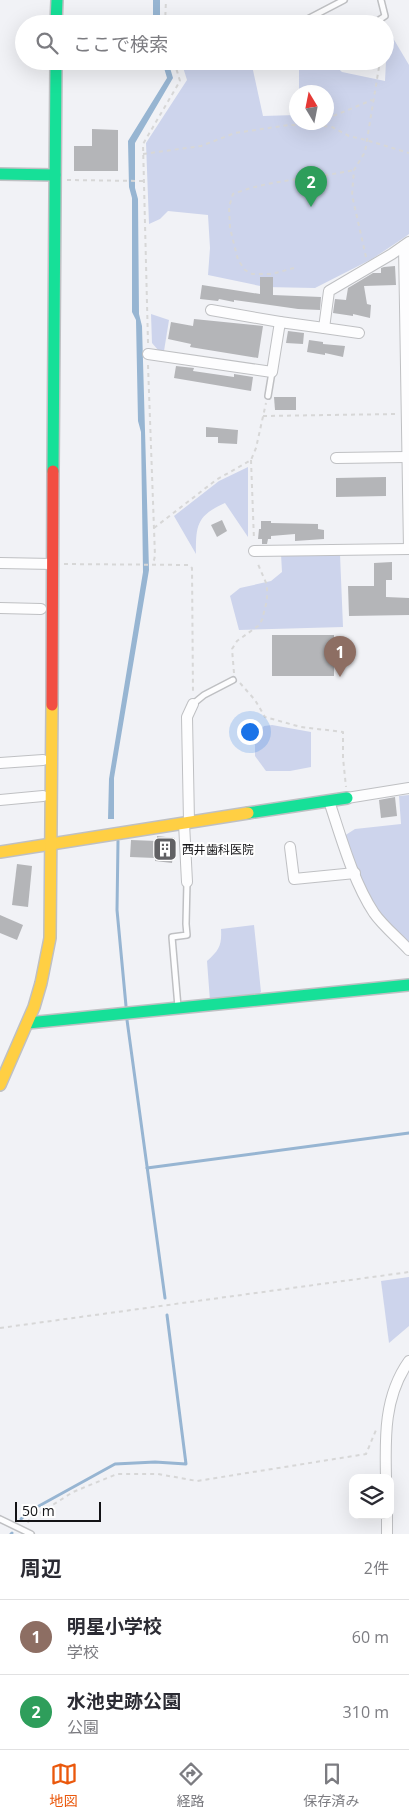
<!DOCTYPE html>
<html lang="ja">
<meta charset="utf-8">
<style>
:root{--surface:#fff;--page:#f2f2f3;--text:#2b2b33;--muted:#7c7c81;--line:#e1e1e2;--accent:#ea580c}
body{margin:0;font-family:"Open Sans","Noto Sans JP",sans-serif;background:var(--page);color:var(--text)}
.controls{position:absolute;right:15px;bottom:15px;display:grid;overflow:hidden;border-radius:10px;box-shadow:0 5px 20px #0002}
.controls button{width:45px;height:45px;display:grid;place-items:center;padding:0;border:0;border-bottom:1px solid var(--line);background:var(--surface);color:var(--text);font:25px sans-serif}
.compass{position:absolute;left:289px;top:85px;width:45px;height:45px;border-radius:50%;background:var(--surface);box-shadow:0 5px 20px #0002;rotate:350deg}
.scale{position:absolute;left:15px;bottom:12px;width:86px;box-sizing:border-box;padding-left:5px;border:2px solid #131316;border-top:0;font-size:14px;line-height:18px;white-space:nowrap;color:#131316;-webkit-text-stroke:4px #fefefe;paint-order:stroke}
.you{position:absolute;left:249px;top:731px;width:18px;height:18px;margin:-12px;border:4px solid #fff;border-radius:50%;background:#1a73e8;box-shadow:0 0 0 8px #1a73e833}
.badge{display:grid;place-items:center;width:32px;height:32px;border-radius:50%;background:var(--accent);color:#fff;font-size:16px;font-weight:700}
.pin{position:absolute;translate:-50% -41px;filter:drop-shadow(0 1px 2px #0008)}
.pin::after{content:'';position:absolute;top:26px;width:18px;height:15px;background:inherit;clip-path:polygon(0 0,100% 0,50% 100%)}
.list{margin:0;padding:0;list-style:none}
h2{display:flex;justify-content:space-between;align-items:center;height:65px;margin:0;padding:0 20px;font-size:21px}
h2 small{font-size:16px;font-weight:400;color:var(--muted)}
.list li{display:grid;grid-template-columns:32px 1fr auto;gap:15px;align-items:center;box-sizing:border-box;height:75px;padding:0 20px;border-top:1px solid var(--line)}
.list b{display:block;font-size:19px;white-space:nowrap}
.list p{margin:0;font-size:16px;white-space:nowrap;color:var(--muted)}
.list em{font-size:16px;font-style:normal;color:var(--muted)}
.icon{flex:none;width:28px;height:28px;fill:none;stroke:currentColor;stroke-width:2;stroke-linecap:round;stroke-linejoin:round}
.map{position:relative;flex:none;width:409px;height:1534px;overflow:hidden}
.search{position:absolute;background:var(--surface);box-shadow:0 5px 20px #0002;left:15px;right:15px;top:15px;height:55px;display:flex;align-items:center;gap:12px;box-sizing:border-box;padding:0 18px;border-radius:28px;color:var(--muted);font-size:19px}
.sheet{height:215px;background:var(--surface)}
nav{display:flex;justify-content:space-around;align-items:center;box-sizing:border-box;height:70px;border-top:1px solid var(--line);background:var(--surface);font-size:14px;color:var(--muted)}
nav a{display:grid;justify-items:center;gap:2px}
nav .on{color:var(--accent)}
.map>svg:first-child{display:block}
</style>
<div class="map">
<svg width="409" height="1534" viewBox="0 0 409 1534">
<rect width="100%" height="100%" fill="#f1f2f6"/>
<g fill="#cdd4ec">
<path d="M390 37 393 38 409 65V234L405 237 372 259 315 288 265 287 208 275 210 248 208 215 168 211 160 219 149 224 146 143 187 80 181 61H194L195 65 251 61 263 116 296 115V122H326V92H299V61H330L342 72 385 81 387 40Z"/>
<path d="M151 314 169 320 164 351 158 350 152 343Z"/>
<path d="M248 467V537L225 503C196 516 196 526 196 554L174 516 219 481Z"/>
<path d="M281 554H340L343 627 239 630 230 596 240 588 271 581 282 572Z"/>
<path d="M272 725 311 732V767L290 771H266L255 756V736L264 726Z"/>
<path d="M409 795V950L375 914 341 838 355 829 401 824 399 796Z"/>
<path d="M254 925 261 992 257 995 210 1001 207 961C219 950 222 946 221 929Z"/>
<path d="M409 1277V1326L389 1343 381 1281Z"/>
</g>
<g fill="#97b5d2">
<rect x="153" y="0" width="7" height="24"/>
<path d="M162 61H168L173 78 135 143V188L138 199 139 314 142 326 149 570 114 778V819H108L109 779 143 572 141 432 138 421 136 320 132 312V198L129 187 128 141 167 78Z"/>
</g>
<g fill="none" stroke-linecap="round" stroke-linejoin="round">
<g stroke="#97b5d2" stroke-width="3">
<path d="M118 841 117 910 126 1006"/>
<path d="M127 1020 165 1298"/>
<path d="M147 1168 409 1133"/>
<path d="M21 1519 28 1512 115 1464 155 1462 186 1464 167 1315"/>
<path d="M11 1534 12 1533"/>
</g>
</g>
<g fill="#b4b5b8">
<path d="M92 129 118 130V171H74V146H92Z"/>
<path d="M395 266 396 285 364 286 367 304 371 305 370 318 353 314V316L333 313 335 299 346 300 348 288 373 273H381V268L384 267Z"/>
<path d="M260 277H273V295L321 297 320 310 298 309 234 300V302L219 299 218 301 200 299 202 285 260 294Z"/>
<path d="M194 319 263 326 258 358 190 347 191 344 168 339 171 322 193 326Z"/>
<path d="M288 331 304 333 303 344 286 343Z"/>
<path d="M309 340 323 342V344L345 346 343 357 325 353V355L307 352Z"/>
<path d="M176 366 194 368 193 371 234 377V374L253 377 251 391 174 378Z"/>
<path d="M274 397H296V410H275Z"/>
<path d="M206 427 238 430 237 444 218 443V437H206Z"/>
<path d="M386 477V496L336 497V478Z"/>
<path d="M222 520 227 531 217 537 211 525Z"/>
<path d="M261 521H271V523L318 524V529L324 530V539L295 541V534L271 536V539H268L267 544H262V539H258L259 529H261Z"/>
<path d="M392 562V580H386V597L409 598V615L349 616 348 586H374V563Z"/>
<rect x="272" y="635" width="62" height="41"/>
<path d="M395 797 397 816 381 818 379 800Z"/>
<path d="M157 836 175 838 172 863 155 861V858L130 857 131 840 157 841Z"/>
<path d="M17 864 32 866 28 907 12 905Z"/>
<path d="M0 915 23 925 17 940 0 933Z"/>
</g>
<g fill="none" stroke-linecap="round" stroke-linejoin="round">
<g stroke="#bfc0c3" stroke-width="8">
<g id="lane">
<path d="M298 24 344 0"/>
<path d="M373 24 385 16 381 0"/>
<path d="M268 396 272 372"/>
<path d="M193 704 204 695 233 680"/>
<path d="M178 1007 172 937 187 935 186 924 187 882"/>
<path d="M0 1519 31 1534"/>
</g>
</g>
<g stroke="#bfc0c3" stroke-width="12">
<g id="street">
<path d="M404 246 409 549"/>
<path d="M211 310 280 322"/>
<path d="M324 328 359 333"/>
<path d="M148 354 272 372 280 322 324 328 329 291 392 254 409 242"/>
<path d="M336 458 407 457"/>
<path d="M254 551 409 549"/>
<path d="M0 563 53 564"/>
<path d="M0 608 41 609"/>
<path d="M0 763 43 760"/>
<path d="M347 798 409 788"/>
<path d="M0 800 43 796"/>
<path d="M329 801C341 837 353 881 374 913 383 926 398 938 409 950"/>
<path d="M189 822 187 717 193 704"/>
<path d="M184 823 187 882"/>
<path d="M290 847 294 879 355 873"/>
<path d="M386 1478C385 1437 384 1396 409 1361"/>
<path d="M387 1515V1534"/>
</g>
</g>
<g stroke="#bfc0c3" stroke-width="14">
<g id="fast">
<path d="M56 24 57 0"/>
<path d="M0 174 55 175"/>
<path d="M53 471 56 61"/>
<path d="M248 813 347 798"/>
<path d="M28 1023 409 985"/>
</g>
</g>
<g stroke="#bfc0c3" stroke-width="14">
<g id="slow">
<path d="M0 852 248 813"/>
<path d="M0 1085 34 1007 41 983 50 938 52 705"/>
</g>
</g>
<g stroke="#bfc0c3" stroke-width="14">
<path id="jam" d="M52 705 53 471"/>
</g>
<g stroke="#d7d7d7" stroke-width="2" stroke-dasharray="4 4" stroke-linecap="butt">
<path d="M165 24 166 0"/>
<path d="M326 119 372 100"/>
<path d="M143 154 201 146 235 133 289 125H314L332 127 349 136 366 140 409 153"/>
<path d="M67 180 143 181"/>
<path d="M366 257 352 195 354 170 365 152 380 61"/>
<path d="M294 268 272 274H252L245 270 238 260 230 228 229 207 233 194C271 179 314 179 354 170"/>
<path d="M148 343 143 144 180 81 174 61"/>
<path d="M148 365 155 556 154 560 151 563"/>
<path d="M263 416 396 414"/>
<path d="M251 460 254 540"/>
<path d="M154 528 216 480 251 460 256 448 266 403"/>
<path d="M64 564 189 565 192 568 193 694"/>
<path d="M234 673 232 649 237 641 258 626 262 620 267 600V585L257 562"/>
<path d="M240 683 255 700 265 717 301 727 343 732V758L346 787"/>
<path d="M0 1328 409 1272"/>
<path d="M28 1523 29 1520 73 1492 117 1474H158L197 1481 366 1454 376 1430"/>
</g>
<use href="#lane" stroke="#fdfdfe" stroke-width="5"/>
<use href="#street" stroke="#fdfdfe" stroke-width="10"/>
<use href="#fast" stroke="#16e098" stroke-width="11"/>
<use href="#slow" stroke="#ffcf43" stroke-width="11"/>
<use href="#jam" stroke="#f24e42" stroke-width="11"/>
</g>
<defs>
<g id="building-square" transform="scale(1.25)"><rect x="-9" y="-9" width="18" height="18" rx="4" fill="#616164" stroke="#fefefe"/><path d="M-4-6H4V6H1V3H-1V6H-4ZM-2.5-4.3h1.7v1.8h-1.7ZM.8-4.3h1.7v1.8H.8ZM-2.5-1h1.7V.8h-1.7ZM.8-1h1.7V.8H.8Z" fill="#fff"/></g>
</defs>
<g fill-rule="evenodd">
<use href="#building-square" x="165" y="849"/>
</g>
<g text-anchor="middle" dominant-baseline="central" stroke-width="4" stroke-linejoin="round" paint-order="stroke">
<g font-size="12" fill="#131316" stroke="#fefefe" text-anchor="start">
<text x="182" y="849">西井歯科医院</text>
</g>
</g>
</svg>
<div class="controls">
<button><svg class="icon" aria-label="layers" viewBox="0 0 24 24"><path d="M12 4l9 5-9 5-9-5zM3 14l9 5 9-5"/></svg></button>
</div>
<svg class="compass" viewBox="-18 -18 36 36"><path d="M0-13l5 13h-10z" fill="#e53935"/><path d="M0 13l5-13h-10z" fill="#7c7c81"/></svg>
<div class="scale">50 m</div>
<div class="you"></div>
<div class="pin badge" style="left:340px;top:677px;background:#8d6e63">1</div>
<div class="pin badge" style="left:311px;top:207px;background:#2e9e5b">2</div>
<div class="search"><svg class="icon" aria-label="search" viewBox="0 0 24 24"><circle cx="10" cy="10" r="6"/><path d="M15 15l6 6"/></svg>ここで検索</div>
</div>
<section class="sheet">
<h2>周辺<small>2件</small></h2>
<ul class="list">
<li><span class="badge" style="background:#8d6e63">1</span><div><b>明星小学校</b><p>学校</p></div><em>60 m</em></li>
<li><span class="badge" style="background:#2e9e5b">2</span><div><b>水池史跡公園</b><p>公園</p></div><em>310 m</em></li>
</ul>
</section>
<nav>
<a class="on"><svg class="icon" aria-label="map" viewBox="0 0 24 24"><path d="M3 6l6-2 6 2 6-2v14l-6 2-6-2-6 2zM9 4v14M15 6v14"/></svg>地図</a>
<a><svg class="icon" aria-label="directions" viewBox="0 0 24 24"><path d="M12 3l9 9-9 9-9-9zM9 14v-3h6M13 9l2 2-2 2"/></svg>経路</a>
<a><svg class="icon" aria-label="saved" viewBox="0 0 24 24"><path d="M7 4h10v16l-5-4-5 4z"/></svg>保存済み</a>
</nav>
